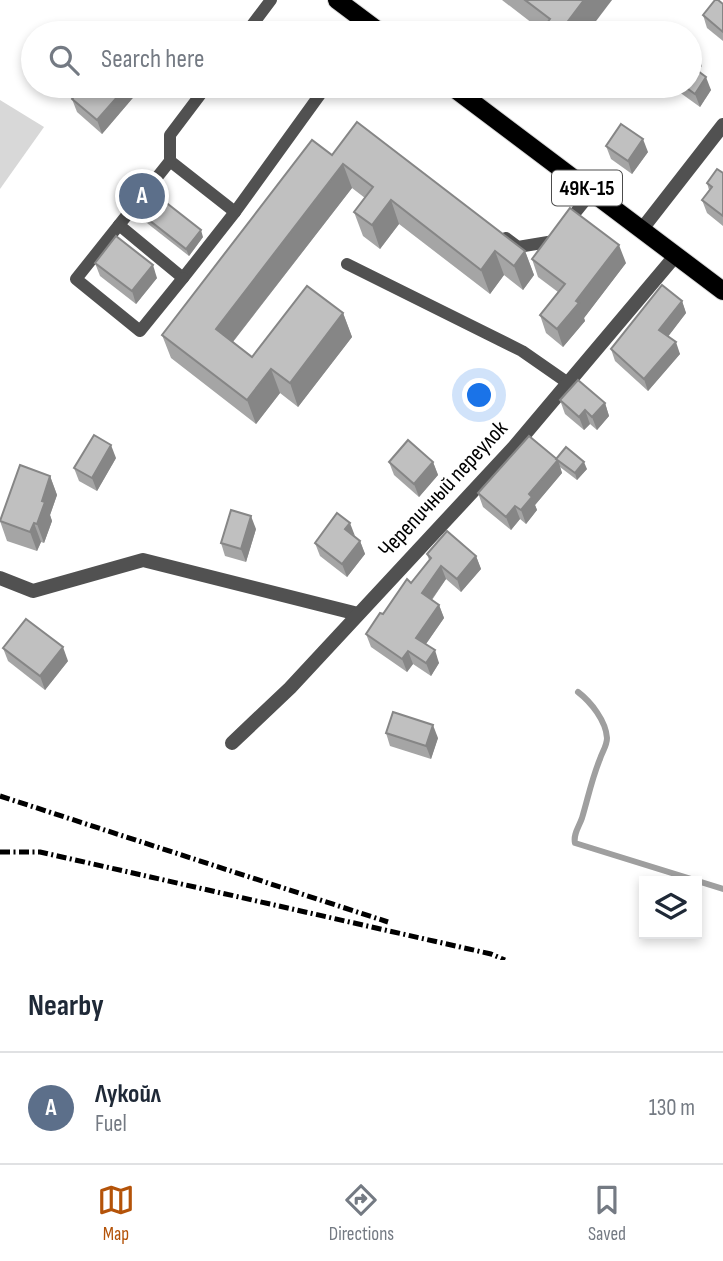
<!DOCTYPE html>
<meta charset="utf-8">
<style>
:root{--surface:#fff;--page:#f6f6f7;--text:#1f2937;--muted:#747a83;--line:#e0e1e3;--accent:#b45309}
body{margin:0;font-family:"Sofia Sans Condensed",sans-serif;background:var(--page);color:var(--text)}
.controls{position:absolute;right:21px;bottom:21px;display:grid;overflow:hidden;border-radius:0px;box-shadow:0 4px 10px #0003}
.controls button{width:63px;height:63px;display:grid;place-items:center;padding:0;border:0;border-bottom:2px solid var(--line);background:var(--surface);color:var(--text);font:35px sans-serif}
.you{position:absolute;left:480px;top:396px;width:24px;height:24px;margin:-18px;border:5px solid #fff;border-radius:50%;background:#1a73e8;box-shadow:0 0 0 10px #1a73e833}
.badge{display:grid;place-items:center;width:46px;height:46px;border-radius:50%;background:var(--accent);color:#fff;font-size:23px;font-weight:700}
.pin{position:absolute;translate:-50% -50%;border:4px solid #fff;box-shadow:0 2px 7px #0006}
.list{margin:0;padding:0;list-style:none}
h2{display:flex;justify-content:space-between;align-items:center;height:91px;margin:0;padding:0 28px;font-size:30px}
h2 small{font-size:23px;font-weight:400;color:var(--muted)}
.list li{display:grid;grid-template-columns:46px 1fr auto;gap:21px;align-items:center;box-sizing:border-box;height:112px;padding:0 28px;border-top:2px solid var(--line)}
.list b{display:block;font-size:26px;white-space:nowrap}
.list p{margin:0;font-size:23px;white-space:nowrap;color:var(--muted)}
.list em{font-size:23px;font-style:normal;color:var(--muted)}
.icon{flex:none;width:38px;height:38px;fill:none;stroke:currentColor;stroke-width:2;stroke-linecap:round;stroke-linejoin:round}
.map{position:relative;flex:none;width:723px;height:960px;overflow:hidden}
.search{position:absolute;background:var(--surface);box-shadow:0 4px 10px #0003;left:21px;right:21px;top:21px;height:77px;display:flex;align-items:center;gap:18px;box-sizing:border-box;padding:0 24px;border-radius:38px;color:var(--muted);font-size:26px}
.sheet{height:203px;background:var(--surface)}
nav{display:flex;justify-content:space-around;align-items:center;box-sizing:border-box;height:98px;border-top:2px solid var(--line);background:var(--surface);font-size:19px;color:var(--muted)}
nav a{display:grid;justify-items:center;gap:4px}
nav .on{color:var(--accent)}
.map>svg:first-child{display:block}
</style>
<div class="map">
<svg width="723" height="960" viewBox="0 0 723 960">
<rect width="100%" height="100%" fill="#fff"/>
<path fill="#d8d8d8" d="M0 100 44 127 0 189Z"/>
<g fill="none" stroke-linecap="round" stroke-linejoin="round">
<path stroke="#9f9f9f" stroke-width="6" d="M578 692C591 702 606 721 607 738 607 746 602 752 600 759 592 778 588 798 582 818 579 827 573 834 575 843L723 889"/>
<g stroke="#dbdbdb" stroke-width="20">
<g id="primary">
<path d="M337 0 381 33"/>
<path d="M451 86 723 291"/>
</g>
</g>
<g stroke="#515151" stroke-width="12">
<path d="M246 33 271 0"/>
<path d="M207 86 170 135V161L235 212 326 86"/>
<path d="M170 161 119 225 183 278 235 212"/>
<path d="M567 223 592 192"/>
<path d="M119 225 76 279 140 331 183 278"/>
<path d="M506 238 518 247 554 241 556 238"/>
<path d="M347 264 522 351 568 383"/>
</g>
<g stroke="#515151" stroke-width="14">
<path d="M0 578 33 591 143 560 358 614"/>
<path d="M232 743 290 688 514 447 676 255"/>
</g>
<path stroke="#515151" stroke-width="14" d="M642 229 723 125"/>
<use href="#primary" stroke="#000" stroke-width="18"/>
<g stroke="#000" stroke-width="5" stroke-dasharray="10 3.5 2 3.5" stroke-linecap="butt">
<path d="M0 796 388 922"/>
<path d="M0 852H40L491 954 505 960"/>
</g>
</g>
<g fill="#a5a5a5">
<path d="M502 0H612L541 30Z"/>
<path d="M723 4V41L707 28 703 15Z"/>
<path d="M690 48 702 66 698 71 711 90 700 107 675 89 673 86H690Z"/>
<path d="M526 86H548L540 96Z"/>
<path d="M137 93 102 134 77 112 72 99Z"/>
<path d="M606 146 648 152 632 174 611 159Z"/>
<path d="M332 155 525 251 534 275 523 290 504 275 490 294 399 224 380 249 363 236 354 212 365 198 352 188 233 342 252 357 343 313 352 337 298 407 280 393 256 424 171 358 162 335Z"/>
<path d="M723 173V226L707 213 702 200 709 190 707 183Z"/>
<path d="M135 209 203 237 189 256 138 216Z"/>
<path d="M532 259 626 263 584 318 585 321 563 347 546 333 540 315 558 292 538 277Z"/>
<path d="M95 263 157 278 136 304 100 276Z"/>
<path d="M682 301 686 313 668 336 680 354 648 391 615 361 611 349Z"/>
<path d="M560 400 605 403 609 416 597 430 590 424 584 430 565 414Z"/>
<path d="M116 458 97 491 79 481 74 468Z"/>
<path d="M556 459 587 469 577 480 560 467 562 473 535 505 537 510 526 524 520 519 511 530 483 507 478 493Z"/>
<path d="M389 462H433L438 475 419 497 394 475Z"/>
<path d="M50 476 57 495 50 515 52 521 44 543 41 542 37 551 7 541 0 521Z"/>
<path d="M256 529 246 562 225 556 221 543Z"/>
<path d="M354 536 360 541 365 554 347 577 320 556 315 543Z"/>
<path d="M427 554 476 556 481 569 461 592 446 579 432 600 439 605 444 618 426 644 439 663 431 676 413 664 407 672 371 647 366 634 411 583 429 560Z"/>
<path d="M3 648 68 661 45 690 8 661Z"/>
<path d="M386 733 438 738 431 759 390 746Z"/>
</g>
<g fill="#868686">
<path d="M584 0H612L587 33H559Z"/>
<path d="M697 53 702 66 694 78 690 67V63Z"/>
<path d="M706 77 711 90 700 107 695 94Z"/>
<path d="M127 86H135L137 93 102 134 97 120Z"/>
<path d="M536 86H548L540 96Z"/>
<path d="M643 139 648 152 632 174 628 161Z"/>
<path d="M343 164 352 188 224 353 216 329Z"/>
<path d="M391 200 399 224 380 249 372 225Z"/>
<path d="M201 230 203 237 189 256 186 249Z"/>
<path d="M619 245 626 263 584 318 585 321 563 347 557 329 576 301Z"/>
<path d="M495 251 504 275 490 294 481 270Z"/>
<path d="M525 251 534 275 523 290 514 266Z"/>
<path d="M153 265 157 278 136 304 132 291Z"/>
<path d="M682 301 686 313 664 342 659 330Z"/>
<path d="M343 313 352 337 298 407 290 383Z"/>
<path d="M676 342 680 354 648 391 644 379Z"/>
<path d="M271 369 280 393 256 424 247 400Z"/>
<path d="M605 403 609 416 597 430 592 417Z"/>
<path d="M585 410 590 424 584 430 579 417Z"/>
<path d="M111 445 116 458 97 491 92 478Z"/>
<path d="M558 460 562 473 535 505 537 510 526 524 521 510 529 494Z"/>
<path d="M433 462 438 475 419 497 414 484Z"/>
<path d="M584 462 587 469 577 480 575 473Z"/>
<path d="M50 476 57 495 50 515 52 521 44 543 37 524 42 501Z"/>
<path d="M515 506 520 519 511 530 506 517Z"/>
<path d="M251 516 256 529 246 562 241 549Z"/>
<path d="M34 523 41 542 37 551 30 532Z"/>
<path d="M350 523 355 536 345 529Z"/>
<path d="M360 541 365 554 347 577 342 564Z"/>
<path d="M476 556 481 569 461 592 457 579Z"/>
<path d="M441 566 446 579 427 606 422 593Z"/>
<path d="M439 605 444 618 421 651 416 638Z"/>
<path d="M63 647 68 661 45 690 40 676Z"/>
<path d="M435 650 439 663 431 676 426 663Z"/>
<path d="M408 651 413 664 407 672 402 659Z"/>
<path d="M433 725 438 738 431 759 426 746Z"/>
</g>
<g fill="#c0c0c0" stroke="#868686" stroke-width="2">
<path d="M525 0H584L559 33H539L550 19Z"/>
<path d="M715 0H718L723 4V32L703 15Z"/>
<path d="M690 48 697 53 690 63Z"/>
<path d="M690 65 706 77 695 94 684 86H690Z"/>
<path d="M83 86H127L97 120 72 99Z"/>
<path d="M357 122 525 251 514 266 495 251 481 270 391 200 372 225 354 212 373 187 343 164 216 329 252 357 307 286 343 313 290 383 271 369 247 400 162 335 312 140 332 155Z"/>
<path d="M621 124 643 139 628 161 606 146Z"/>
<path d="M717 169 723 173V216L702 200 712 187 707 183Z"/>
<path d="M150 190 201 230 186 249 135 209Z"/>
<path d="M570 208 619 245 576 301 579 303 557 329 540 315 565 284 532 259Z"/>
<path d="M116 236 153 265 132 291 95 263Z"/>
<path d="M662 285 682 301 659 330 676 342 644 379 611 349Z"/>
<path d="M578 380 605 403 592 417 585 410 579 417 560 400Z"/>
<path d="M94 435 111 445 92 478 74 468Z"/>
<path d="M529 436 558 460 529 494 532 497 521 510 515 506 506 517 478 493Z"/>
<path d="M408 440 433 462 414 484 389 462Z"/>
<path d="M566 447 584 462 575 473 556 459Z"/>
<path d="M20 465 50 476 42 501 45 502 37 524 34 523 30 532 0 521Z"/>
<path d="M231 510 251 516 241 549 221 543Z"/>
<path d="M337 513 350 523 345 529 360 541 342 564 315 543Z"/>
<path d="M447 531 476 556 457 579 441 566 422 593 439 605 416 638 435 650 426 663 408 651 402 659 366 634 380 613 383 614 407 579 411 583 431 558 427 554Z"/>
<path d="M26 619 63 647 40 676 3 648Z"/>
<path d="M393 712 433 725 426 746 386 733Z"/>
</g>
<g text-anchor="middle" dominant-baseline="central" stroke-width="5" stroke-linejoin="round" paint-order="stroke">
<rect fill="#fff" stroke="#4c4c4c" stroke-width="2" x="552" y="170.5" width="70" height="35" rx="5"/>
<g font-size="21" font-weight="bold" fill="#000">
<text x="587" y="188">49К-15</text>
</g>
<g font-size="23" fill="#000" stroke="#fff">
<text transform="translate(443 489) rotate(-47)">Черепичный переулок</text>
</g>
</g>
</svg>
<div class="controls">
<button><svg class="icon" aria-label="layers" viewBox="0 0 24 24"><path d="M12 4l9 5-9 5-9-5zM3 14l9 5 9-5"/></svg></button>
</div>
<div class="you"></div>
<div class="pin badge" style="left:142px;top:196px;background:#5c6f8a">A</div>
<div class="search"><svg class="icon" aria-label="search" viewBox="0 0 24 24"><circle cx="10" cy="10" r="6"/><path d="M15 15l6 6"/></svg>Search here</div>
</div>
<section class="sheet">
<h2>Nearby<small></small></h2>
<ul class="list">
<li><span class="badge" style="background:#5c6f8a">A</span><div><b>Лукойл</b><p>Fuel</p></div><em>130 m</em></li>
</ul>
</section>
<nav>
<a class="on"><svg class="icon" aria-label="map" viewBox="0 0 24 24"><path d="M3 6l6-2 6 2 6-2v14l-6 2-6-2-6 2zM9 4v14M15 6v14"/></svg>Map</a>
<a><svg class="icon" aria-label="directions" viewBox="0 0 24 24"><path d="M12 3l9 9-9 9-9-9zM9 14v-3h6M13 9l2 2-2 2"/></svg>Directions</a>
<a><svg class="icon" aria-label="saved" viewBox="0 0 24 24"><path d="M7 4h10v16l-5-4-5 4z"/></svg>Saved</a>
</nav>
